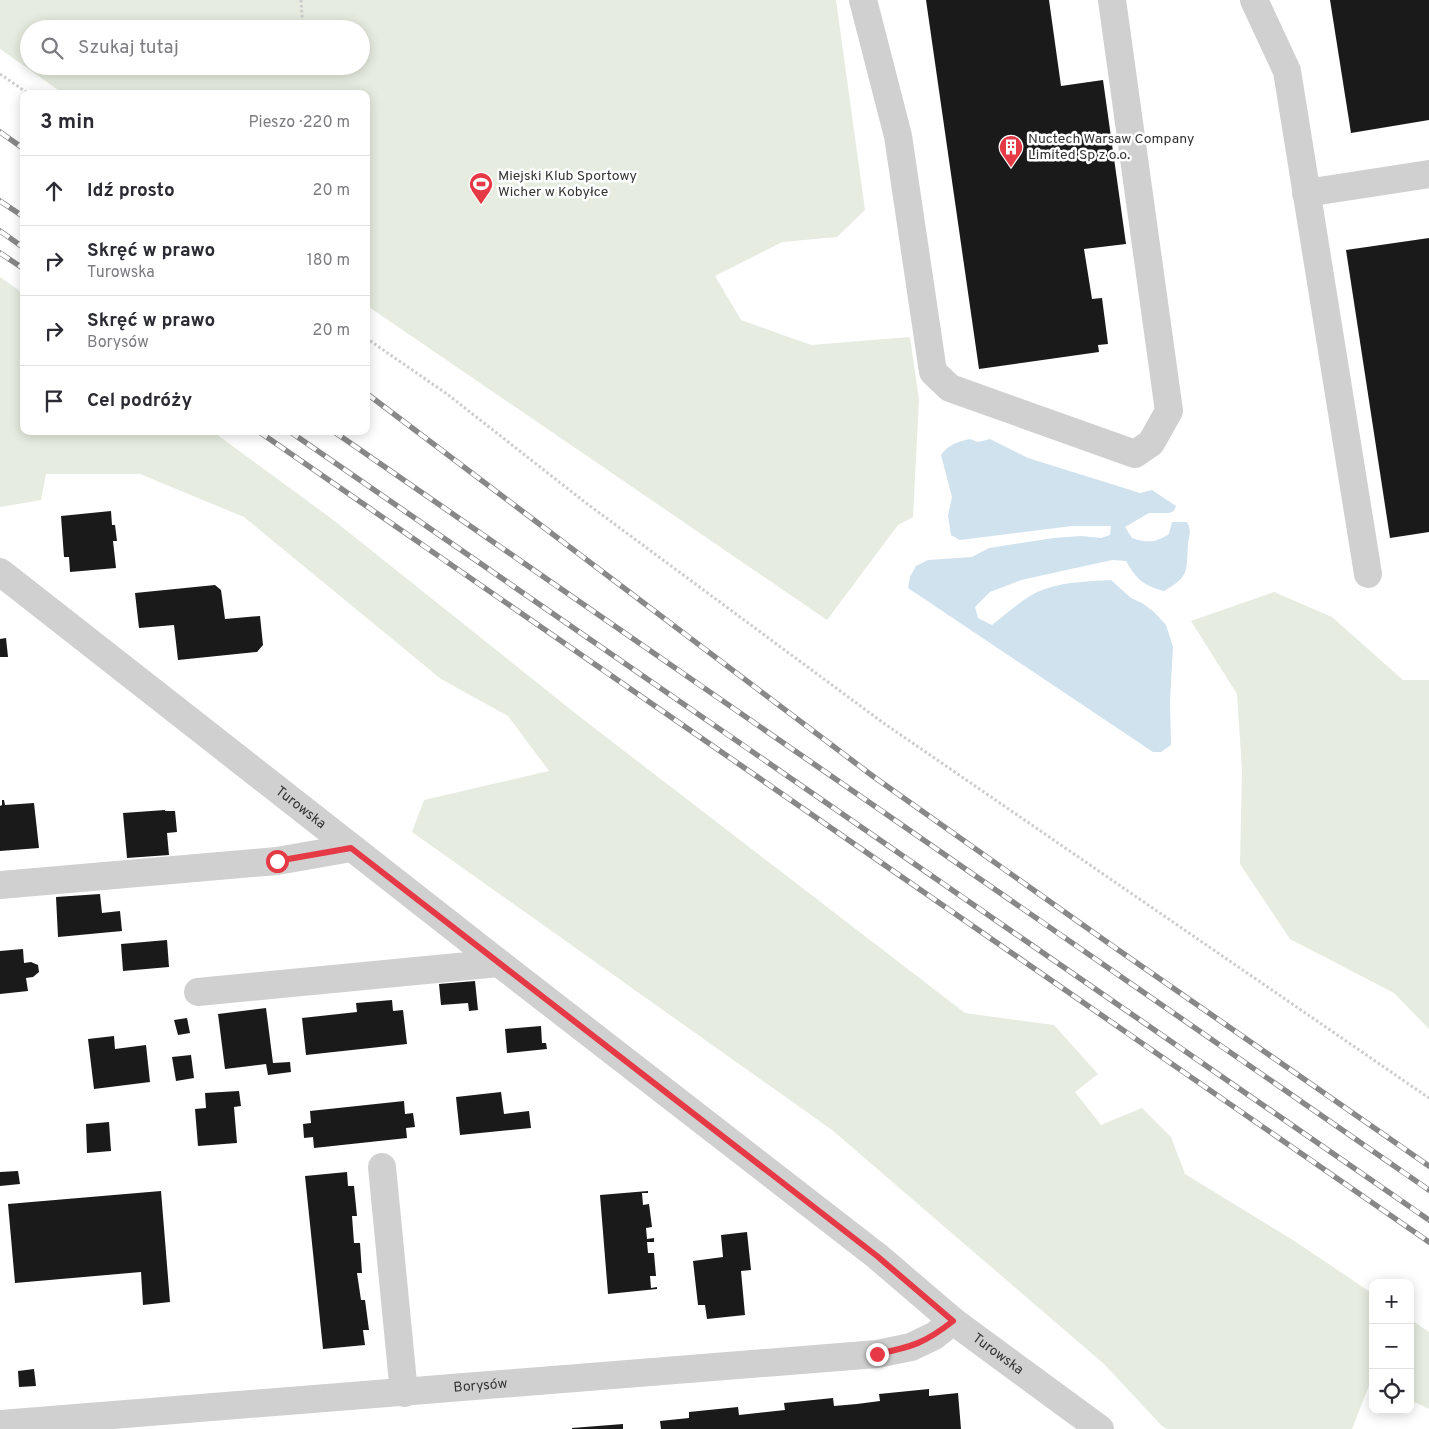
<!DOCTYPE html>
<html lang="pl">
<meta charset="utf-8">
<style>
:root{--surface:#fff;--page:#f2f2f3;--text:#2b2b33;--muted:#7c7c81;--line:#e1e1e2}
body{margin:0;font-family:Overpass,sans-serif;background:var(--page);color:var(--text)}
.controls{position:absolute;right:15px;bottom:15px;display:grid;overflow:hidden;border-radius:10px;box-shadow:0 2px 12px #0003}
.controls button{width:45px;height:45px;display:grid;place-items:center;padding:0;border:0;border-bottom:1px solid var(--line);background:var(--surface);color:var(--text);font:25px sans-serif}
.stop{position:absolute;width:15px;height:15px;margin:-11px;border:4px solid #e63946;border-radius:50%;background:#fff}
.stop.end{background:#e63946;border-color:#fff;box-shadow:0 1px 5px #0008}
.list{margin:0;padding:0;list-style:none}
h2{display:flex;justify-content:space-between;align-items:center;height:65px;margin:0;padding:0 20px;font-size:21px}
h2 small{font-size:16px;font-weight:400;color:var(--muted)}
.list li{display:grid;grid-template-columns:32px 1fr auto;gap:15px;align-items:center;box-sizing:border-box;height:70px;padding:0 20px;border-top:1px solid var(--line)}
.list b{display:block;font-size:19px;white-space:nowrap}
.list p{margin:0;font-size:16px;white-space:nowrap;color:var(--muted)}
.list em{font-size:16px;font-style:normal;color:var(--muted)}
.icon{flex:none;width:28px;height:28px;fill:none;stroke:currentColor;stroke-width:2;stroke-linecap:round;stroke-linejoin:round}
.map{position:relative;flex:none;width:1429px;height:1429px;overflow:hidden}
.search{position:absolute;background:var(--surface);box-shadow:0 2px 12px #0003;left:20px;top:20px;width:350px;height:55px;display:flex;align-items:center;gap:12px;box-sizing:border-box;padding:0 18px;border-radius:28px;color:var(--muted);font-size:19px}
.panel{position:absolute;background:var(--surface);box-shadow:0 2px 12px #0003;left:20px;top:90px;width:350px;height:345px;border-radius:10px}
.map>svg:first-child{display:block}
</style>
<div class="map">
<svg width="1429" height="1429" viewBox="0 0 1429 1429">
<rect width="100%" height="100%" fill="#fff"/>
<g fill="#e6ecdf" fill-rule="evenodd">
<path d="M0 0H836L865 210 837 237 782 242 715 276 741 320 811 345 910 337 919 400 913 517 898 525 827 620 366 305V94H64L0 49ZM29 29H361V66H29Z"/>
<path d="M0 277 24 294V431H212L332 519 580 717 965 1013 1054 1025 1098 1074 1075 1092 1101 1125 1142 1108 1171 1137 1185 1174 1296 1242 1373 1294V1384L1370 1383 1352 1429H1167L1161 1425 1104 1364 832 1130 412 832 424 800 549 771 508 716 441 679 244 517 140 474H46L41 500 0 507Z"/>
<path d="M1274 592 1332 617 1403 680H1429V1029L1394 993 1290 939 1240 864 1242 770 1237 694 1191 621Z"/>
<path d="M1410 1319 1429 1332V1409L1410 1400Z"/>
</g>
<path fill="#cfe2ee" d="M970 439 978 442 990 439 1028 458 1140 493 1152 490 1176 506 1174 511 1169 513H1149L1125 527 1132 538C1146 543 1156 543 1169 534L1172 522H1187C1192 532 1189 534 1188 545 1186 572 1190 576 1164 591 1143 585 1137 580 1126 561L1112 560 1021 580 990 592 975 607 978 618 992 625C1009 612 1027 594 1048 588 1067 582 1090 581 1111 580L1131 598 1142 603 1154 612 1166 625 1173 647 1170 701 1171 745 1161 752H1153L908 588 910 577 916 566 928 560 972 557 989 548 1054 538 1081 536 1101 538 1110 535 1111 526H1072L960 540 951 535 948 516 952 497 941 455C949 444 957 442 970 439Z"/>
<g fill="#1a1a1a">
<path d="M926 0H1049L1061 86 1103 80 1126 244 1084 249 1092 299 1102 298 1108 344 1098 345 1099 352 979 369Z"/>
<path d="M1330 0H1429V120L1351 133Z"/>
<path d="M1429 238V532L1390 538 1346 250Z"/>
<path d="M111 511 112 525H115L117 541H113L116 568 70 572 69 557H64L61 516Z"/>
<path d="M215 585 221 590 225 619 260 616 263 645 257 652 178 660 174 625 139 628 135 593Z"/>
<path d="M6 638 8 657H0V639Z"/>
<path d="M2 800H4L5 805 34 803 39 848 0 851V806L2 805Z"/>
<path d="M165 810V811H175L177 832 167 833 169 855 127 858 123 813Z"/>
<path d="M100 894 102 913 120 911 122 931 58 937 56 897Z"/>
<path d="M167 940 169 967 123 971 121 944Z"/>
<path d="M23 949 24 963 31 962 38 965 39 972 33 977 26 978 28 991 0 994V951Z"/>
<path d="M475 981 478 1010 469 1011 468 1003 441 1005 439 984Z"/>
<path d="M392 1000 393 1011 403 1010 407 1044 306 1055 302 1018 357 1012 356 1003Z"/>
<path d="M266 1008 273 1063 290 1062 291 1072 268 1075 266 1064 225 1069 218 1014Z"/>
<path d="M187 1018 190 1033 178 1035 174 1020Z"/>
<path d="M541 1026 542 1043H546L547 1049 507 1053 505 1029Z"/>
<path d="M114 1036 115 1049 146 1045 150 1082 94 1089 88 1039Z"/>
<path d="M191 1055 194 1078 176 1081 172 1057Z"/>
<path d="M239 1091 241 1106 234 1107 237 1143 198 1146 195 1109 206 1108 205 1093Z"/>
<path d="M501 1092 504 1114 529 1111 531 1128 460 1135 456 1097Z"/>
<path d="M404 1101 405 1114 413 1113 415 1127 406 1128 407 1138 314 1148 313 1137 304 1138 303 1124 311 1123 310 1111Z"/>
<path d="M109 1122 111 1151 87 1153 86 1124Z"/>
<path d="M18 1171 20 1184 0 1186V1172Z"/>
<path d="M347 1172 348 1186H354L357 1216H352L354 1243H360L362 1273H357L361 1300H365L369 1330H363L365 1345 323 1349 305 1176Z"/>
<path d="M161 1191 170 1302 143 1305 141 1272 15 1283 8 1204Z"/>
<path d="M648 1191V1193H642L643 1205 649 1204 652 1227 646 1228 647 1239 654 1238V1242H647L648 1253H654L656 1276H650L651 1288 657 1287V1289L608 1294 600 1195Z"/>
<path d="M747 1232 751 1270 741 1271 745 1315 707 1319 705 1305H698L693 1261 723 1257 721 1235Z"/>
<path d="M34 1369 36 1386 19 1387 18 1371Z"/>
<path d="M929 1389V1396L958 1393 961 1429H661L660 1421 689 1418V1412L738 1407 739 1415 785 1410 784 1403 833 1398 834 1406 857 1404 880 1401 879 1394Z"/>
<path d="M623 1424V1429H572V1428Z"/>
</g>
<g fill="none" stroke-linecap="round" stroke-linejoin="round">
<g stroke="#cdcdcd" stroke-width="3" stroke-dasharray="2.5 2.5" stroke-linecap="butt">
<path d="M301 0 303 29"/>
<path d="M0 74 29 94"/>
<path d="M366 338 447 394 586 503 882 722 1429 1098"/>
</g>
<g stroke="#d0d0d0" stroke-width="28">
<path d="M863 0 898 136 933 372 950 388 1135 454 1151 443 1169 411 1112 0"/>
<path d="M1254 0 1287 71 1368 574"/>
<path d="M1306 193 1429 174"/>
<path id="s1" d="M0 572 499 963 877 1256 953 1321 1100 1429"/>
<path d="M0 885 277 861 351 848"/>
<path d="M198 992 499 963"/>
<path d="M382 1167 404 1393"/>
<path id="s2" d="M0 1424 877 1354 911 1347 934 1336 953 1321"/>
</g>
<g stroke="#888" stroke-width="5.5">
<g id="rail">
<path d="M0 132 24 149"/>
<path d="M0 201 24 217"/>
<path d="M0 231 24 248"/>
<path d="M0 253 24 269"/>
<path d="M366 393 874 777 1114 947 1429 1166"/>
<path d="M258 431 1429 1242"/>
<path d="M289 431 1429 1220"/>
<path d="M333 431 1429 1190"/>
</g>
</g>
<use href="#rail" stroke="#fff" stroke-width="4" stroke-dasharray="11" stroke-linecap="butt"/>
</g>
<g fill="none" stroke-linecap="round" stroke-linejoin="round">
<path stroke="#e63946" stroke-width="6" d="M277 861 351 848 877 1256 953 1321C925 1343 912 1347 877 1354"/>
</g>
<defs>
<g id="building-pin" transform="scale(1.25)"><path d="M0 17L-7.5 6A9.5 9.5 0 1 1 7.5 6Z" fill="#e63946" stroke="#fff"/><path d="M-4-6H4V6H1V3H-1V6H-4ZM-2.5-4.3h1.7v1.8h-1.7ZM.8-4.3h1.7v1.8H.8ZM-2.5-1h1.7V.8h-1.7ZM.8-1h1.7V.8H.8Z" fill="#fff"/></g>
<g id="stadium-pin" transform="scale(1.25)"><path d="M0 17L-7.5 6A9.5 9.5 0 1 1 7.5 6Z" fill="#e63946" stroke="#fff"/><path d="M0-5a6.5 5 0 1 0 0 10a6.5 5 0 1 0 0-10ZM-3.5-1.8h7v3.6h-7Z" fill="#fff"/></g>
</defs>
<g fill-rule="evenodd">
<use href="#building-pin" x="1011" y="147"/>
<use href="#stadium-pin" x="481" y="184"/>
</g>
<g text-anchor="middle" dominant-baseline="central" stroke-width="5" stroke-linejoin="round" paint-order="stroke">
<g font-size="14" fill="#333" stroke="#fff" text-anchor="start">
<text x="1028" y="139">Nuctech Warsaw Company<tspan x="1028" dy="16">Limited Sp z o.o.</tspan></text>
<text x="498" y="176">Miejski Klub Sportowy<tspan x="498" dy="16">Wicher w Kobyłce</tspan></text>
</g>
<g font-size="14" fill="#333" stroke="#fff">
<text stroke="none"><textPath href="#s1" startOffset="382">Turowska</textPath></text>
<text stroke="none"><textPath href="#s1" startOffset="1268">Turowska</textPath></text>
<text stroke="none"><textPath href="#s2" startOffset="482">Borysów</textPath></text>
</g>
</g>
</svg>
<div class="controls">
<button>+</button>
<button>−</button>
<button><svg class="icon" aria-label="locate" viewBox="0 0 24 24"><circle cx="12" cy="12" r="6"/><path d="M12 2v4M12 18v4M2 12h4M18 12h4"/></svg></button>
</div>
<div class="stop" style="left:277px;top:861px"></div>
<div class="stop end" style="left:877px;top:1354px"></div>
<div class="search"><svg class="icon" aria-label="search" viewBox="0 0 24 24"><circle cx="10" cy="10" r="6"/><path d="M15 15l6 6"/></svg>Szukaj tutaj</div>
<section class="panel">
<h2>3 min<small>Pieszo · 220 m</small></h2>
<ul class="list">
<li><svg class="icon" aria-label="ahead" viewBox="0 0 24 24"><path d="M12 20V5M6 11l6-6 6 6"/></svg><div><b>Idź prosto</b></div><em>20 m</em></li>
<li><svg class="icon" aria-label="right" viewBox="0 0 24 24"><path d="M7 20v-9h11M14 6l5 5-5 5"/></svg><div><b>Skręć w prawo</b><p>Turowska</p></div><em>180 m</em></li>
<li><svg class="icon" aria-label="right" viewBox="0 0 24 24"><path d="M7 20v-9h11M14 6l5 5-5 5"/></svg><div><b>Skręć w prawo</b><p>Borysów</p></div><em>20 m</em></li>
<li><svg class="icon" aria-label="arrive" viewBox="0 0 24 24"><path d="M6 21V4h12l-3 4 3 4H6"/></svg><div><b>Cel podróży</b></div></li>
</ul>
</section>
</div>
